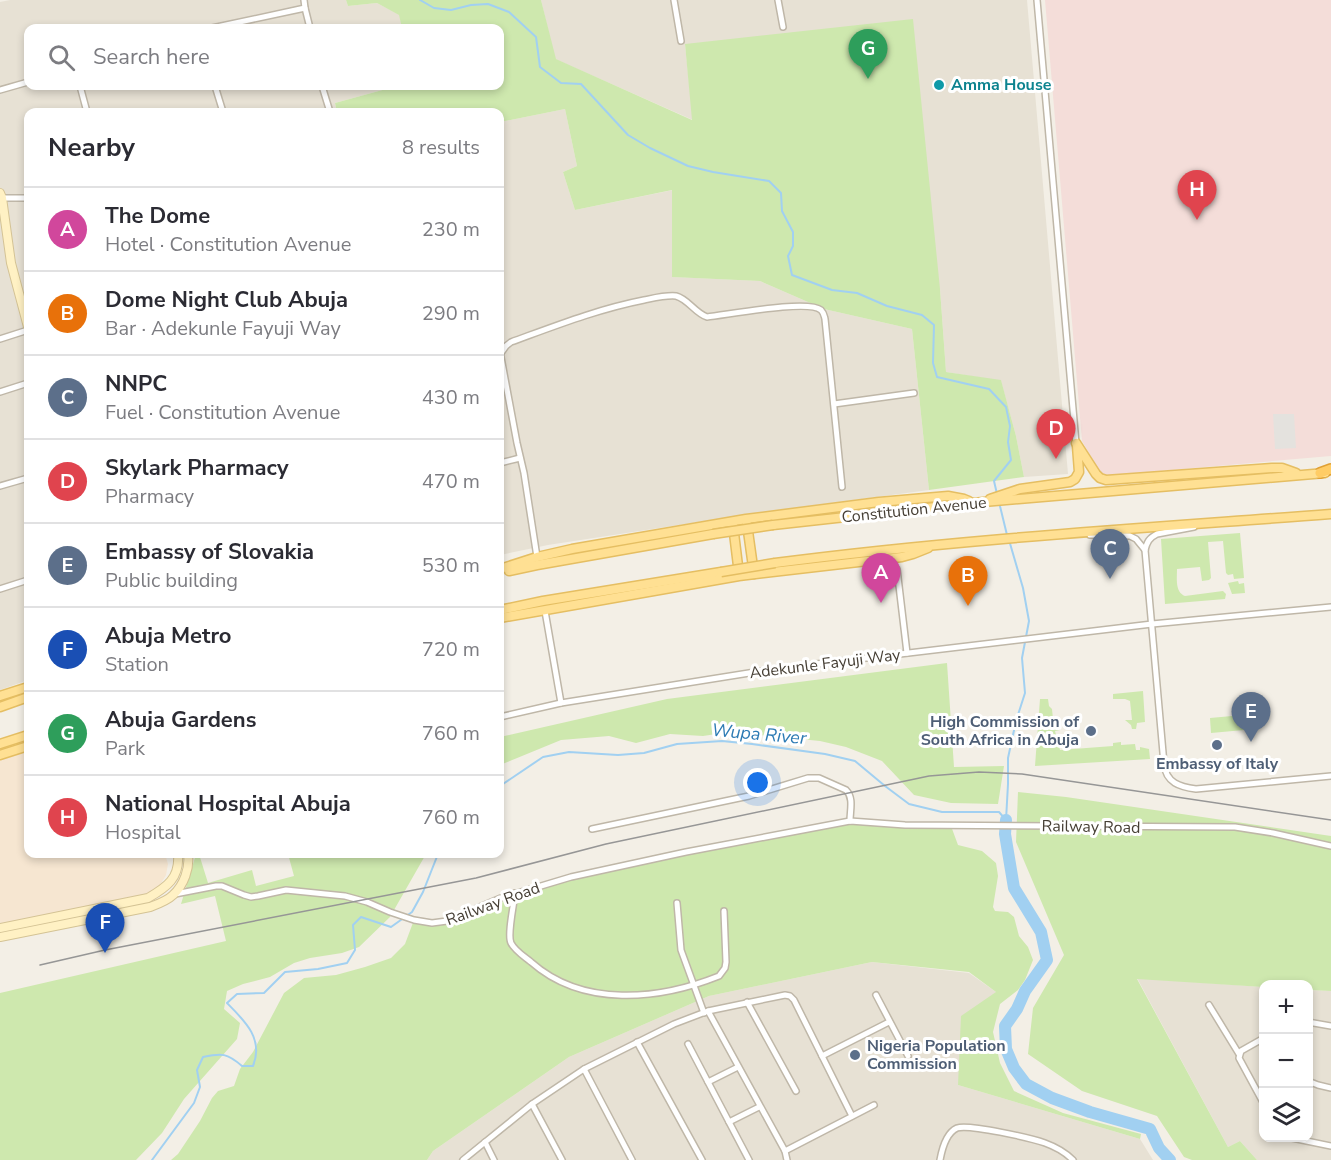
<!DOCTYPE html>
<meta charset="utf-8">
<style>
:root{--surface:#fff;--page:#f2f2f3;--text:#2b2b33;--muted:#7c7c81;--line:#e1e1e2;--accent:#fd3613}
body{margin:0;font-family:"Nunito Sans",sans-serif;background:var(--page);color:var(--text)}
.controls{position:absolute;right:18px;bottom:18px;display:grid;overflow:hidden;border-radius:12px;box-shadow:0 3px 9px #0003}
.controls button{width:54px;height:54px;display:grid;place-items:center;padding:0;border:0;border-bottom:2px solid var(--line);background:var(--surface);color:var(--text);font:30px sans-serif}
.you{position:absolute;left:758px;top:783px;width:21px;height:21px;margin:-15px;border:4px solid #fff;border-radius:50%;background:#1a73e8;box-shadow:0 0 0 9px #1a73e833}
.badge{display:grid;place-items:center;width:39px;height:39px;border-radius:50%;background:var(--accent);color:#fff;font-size:20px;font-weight:700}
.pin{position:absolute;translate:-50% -50px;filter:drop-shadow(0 2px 3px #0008)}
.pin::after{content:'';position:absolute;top:32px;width:21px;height:18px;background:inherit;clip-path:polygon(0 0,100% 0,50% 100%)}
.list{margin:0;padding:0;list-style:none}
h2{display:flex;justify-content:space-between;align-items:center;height:78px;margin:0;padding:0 24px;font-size:26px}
h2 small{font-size:20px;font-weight:400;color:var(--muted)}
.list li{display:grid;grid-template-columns:39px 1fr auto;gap:18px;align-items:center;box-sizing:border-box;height:84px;padding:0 24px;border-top:2px solid var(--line)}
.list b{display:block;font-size:22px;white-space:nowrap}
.list p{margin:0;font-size:20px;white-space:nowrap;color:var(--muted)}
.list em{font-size:20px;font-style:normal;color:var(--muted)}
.icon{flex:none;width:33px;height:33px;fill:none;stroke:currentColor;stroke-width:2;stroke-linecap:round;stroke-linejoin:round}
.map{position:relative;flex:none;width:1331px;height:1160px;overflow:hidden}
.search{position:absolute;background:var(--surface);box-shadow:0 3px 9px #0003;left:24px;top:24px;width:480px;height:66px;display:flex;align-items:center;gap:15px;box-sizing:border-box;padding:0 21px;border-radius:12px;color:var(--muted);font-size:22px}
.panel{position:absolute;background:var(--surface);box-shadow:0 3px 9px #0003;left:24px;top:108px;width:480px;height:750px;border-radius:12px}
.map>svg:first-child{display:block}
</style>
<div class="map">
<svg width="1331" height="1160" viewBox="0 0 1331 1160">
<rect width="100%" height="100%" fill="#f3efe6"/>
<g fill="#e7e1d4">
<path d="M10 0H346L348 6 377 3 400 15 402 28H28V86H397L335 103 337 112H28V680L0 690V2Z"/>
<path d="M541 0H1027L1068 474 1024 477 1016 436 1001 381 946 372 940 289 685 45 693 120 555 59Z"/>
<path d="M565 109 577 166 563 172 575 210 673 190V277L760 281 824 309 912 329 929 490 764 512 548 545 500 555V122Z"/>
<path d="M872 962 969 973 996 992 958 1085 1140 1139 1153 1160H427L433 1151 569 1057 709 996Z"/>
<path d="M1137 978 1263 987 1264 1138H1308L1309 990 1331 991V1160H1257L1240 1141 1228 1147Z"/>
</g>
<path fill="#f6e6d1" d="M28 750V854H165L168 864 166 875 158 888 147 895 0 924V759Z"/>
<path fill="#f4ddd9" d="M1045 0H1331V456L1102 476 1082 441Z"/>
<g fill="#cee8ae">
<path d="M346 0H541L556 59 692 120 685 44 913 19 940 289 946 372 1001 380 1016 436 1024 477 929 490 912 329 824 309 760 281 672 277V190L575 210 563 172 577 166 565 109 500 122V112H337L335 103 397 86H500V28H402L399 15 377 3 348 6Z"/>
<path d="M1240 533 1244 578 1234 579 1233 574 1228 575 1226 573 1223 541 1208 542 1211 578 1209 580 1202 581 1200 567 1177 569C1177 579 1175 592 1185 596L1223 591 1226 594 1225 599 1165 604 1161 539Z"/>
<path d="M1238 581 1239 584 1244 583 1245 593 1232 594 1228 583Z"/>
<path d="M947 663 954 767 1004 766 998 804 951 803 914 795 882 761 846 747 820 741 730 732 703 736 670 734 636 743 609 736 561 740 500 765V737L667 699Z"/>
<path d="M1143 691 1145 722 1137 723 1136 729H1132L1131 725 1125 720H1132L1130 701 1125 699H1113V694Z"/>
<path d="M1040 699H1048L1049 706 1052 709 1053 719 1059 722 1060 730 1055 731 1060 750 1113 746V743L1121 742V745L1135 744 1136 750H1140V747L1149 749 1150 759 1035 766Z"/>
<path d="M1254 714 1255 729 1211 733 1210 718Z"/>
<path d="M1018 792 1066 797 1331 836V991L1309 990 1308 984H1264L1263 987 1137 979 1228 1147 1240 1141 1257 1160H1192L1184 1157 1157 1116 1082 1091 1028 1054 1033 1008 1064 955 1016 842Z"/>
<path d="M850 821 951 826 958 845 982 851 996 863 998 876 993 907 995 911 1008 912 1014 917 1019 936 1028 947 1033 960 1025 980 1018 990 1000 1004 993 1032 1000 1063 1014 1091 1063 1113 1141 1134 1140 1139 958 1085 961 1016 996 992 969 972 872 962 709 996 569 1057 433 1151 427 1160H171L178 1154 200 1121 212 1098 218 1091 234 1086 240 1069 253 1052 284 993 304 978 336 975 365 967 391 958 405 944 414 920 432 923 571 877Z"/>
<path d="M196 854H199L208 883 252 870 256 886 294 876 288 854H426L390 917 359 947 342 953 310 958 294 963 270 977 243 984 227 991 224 1009 240 1023 237 1039 184 1099 162 1133 136 1160H0V993L226 941 215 896 181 904Z"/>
</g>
<path fill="#e4e2de" d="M1273 414H1294L1296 448 1275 449Z"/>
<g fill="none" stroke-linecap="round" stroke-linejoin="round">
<g stroke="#a1d0f1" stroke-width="2">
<path d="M420 0 434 8 451 10 471 5 488 4 509 12 536 37 540 67 561 83 581 84 628 135 650 148 688 166 713 172 769 181 781 193 782 211 793 232V246L788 256 792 275 832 290 857 293 887 306 922 315 934 325 933 363 937 377 989 389 1006 407 1010 426 1008 442 1011 460 994 481 997 494"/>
<path d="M999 502 1007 535"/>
<path d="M500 786 543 757 569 752 618 755 644 753 677 744 722 741 752 744 825 754 855 761 885 786 909 804 942 812H999L1006 820"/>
<path d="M1006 820 1008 784V758L1016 721 1025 693 1022 658 1029 621 1023 588 1009 540"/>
<path d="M152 1160 194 1103 200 1087 197 1070 203 1057C222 1053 227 1053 242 1066H253C264 1039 245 1021 227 1003L237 994 264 993 285 972 318 969 347 963 355 950 353 925 361 917 391 927 412 912 423 892 438 854"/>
</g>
<path stroke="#a1d0f1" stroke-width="12" d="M1006 820 1005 834 1014 888 1041 932 1047 960 1025 991 1017 1009 1005 1026 1006 1049 1014 1068 1026 1084 1052 1098 1090 1112 1150 1129 1159 1148 1170 1160"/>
<g stroke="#bfb7a8" stroke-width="8">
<g id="street">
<path d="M674 0 681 41"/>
<path d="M778 0 783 27"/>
<path d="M1037 0 1076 443"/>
<path d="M305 8 310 28"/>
<path d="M212 28 305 8 304 0"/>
<path d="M80 86 87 112"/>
<path d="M215 86 223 112"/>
<path d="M322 86 330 112"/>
<path d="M0 90 28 82"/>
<path d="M2 198H28"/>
<path d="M0 339 28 330"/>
<path d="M500 352 517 443 524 473 537 557"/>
<path d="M501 353 506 346 511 342C555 326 598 309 644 300 654 298 666 295 676 296 688 299 695 313 707 317 727 315 808 299 821 310 824 313 824 315 825 319L842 487"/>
<path d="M0 392 28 383"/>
<path d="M834 404 914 393"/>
<path d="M500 463 520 458"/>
<path d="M0 486 28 478"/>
<path d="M1194 527 1157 534C1149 538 1147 542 1145 550L1164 764C1166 783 1180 787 1196 789L1331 776"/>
<path d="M1090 535 1130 536 1136 539 1145 550"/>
<path d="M867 571C877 569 888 566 897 569L907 653"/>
<path d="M0 589 28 580"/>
<path d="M545 611 561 703"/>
<path d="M500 717 561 703 774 669 1152 624 1331 607"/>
<path d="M592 829 749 796 808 778H819L846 790C854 798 850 810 850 821"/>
<path d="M515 893C514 904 507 935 511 943 515 951 525 957 531 962 583 1008 659 1000 719 976L725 968 726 962 724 911"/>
<path d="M175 894 216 886H222L244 895 251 897 258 896 286 890 345 896 367 902 390 912 414 920 432 923 447 921 501 898 571 877 686 852 850 821 905 825 1235 827 1273 833 1331 846"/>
<path d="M677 903 681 950 704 1013"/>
<path d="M876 995 908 1056"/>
<path d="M747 1002 796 1091"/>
<path d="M1209 1005 1239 1054"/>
<path d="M708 1011 785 1151 787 1160"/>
<path d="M1308 1022 1331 1026"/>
<path d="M1264 1038 1241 1051 1239 1058 1264 1104"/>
<path d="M637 1042 702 1160"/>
<path d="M688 1044 749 1160"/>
<path d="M822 1056 889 1022"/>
<path d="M584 1069 632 1160"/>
<path d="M1308 1081 1318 1085 1331 1088"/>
<path d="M708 1082 738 1067"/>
<path d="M532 1104 562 1160"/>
<path d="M729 1122 759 1107"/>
<path d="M1292 1138 1331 1146"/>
<path d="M485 1142 494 1160"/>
<path d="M785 1151 874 1105"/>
<path d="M463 1160 532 1104 584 1069 674 1024 708 1011 785 995 790 996 794 1000 852 1116"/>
<path d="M940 1160C942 1149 946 1133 957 1128 969 1124 1031 1138 1045 1143 1056 1147 1065 1152 1073 1160"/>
</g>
</g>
<g stroke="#d4c395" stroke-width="10">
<g id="secondary">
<path d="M0 193 2 198 11 263 28 327"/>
<path d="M0 928 148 898C167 887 180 878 178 854"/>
<path d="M0 937 150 907C158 904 167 901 173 895 184 885 190 868 188 854"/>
</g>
</g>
<g stroke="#e5be62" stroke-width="11">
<g id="primary">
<path d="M1076 443 1096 474 1100 478 1106 480 1272 468H1282L1296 473"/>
<path d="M990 499 1020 489 1070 482 1075 479 1079 472 1077 446"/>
<path d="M747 524 754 574"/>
<path d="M733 525 739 574"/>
<path d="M773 525 972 503 1325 473"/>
<path d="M775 563C960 539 1146 528 1331 514"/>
<path d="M500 569 537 557 572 549 746 519 879 502 948 496 964 499 969 501"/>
<path d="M509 571 537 565 713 534"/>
<path d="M500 610 543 601 721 572"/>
<path d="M500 618 739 576 902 557 913 554 928 548"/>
<path d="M0 696 28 687"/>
<path d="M0 707 28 697"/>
<path d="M0 744 28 735"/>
<path d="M0 755 28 746"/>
</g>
</g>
<g stroke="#e0a034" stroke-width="12">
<path id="highway" d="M1320 473 1331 469"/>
</g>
<use href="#street" stroke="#fff" stroke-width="5"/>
<use href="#secondary" stroke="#fff1c4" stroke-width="8"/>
<use href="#primary" stroke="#ffe093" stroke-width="8"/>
<use href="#highway" stroke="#ffcc65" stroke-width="9"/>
<path stroke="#969696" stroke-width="1.5" d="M40 965 105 950 476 878 606 844 929 776 979 772 1022 774 1331 820"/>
<g stroke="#e5be62" stroke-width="11" stroke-linecap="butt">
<g id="primary-bridge">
<path d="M713 534 773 525"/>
<path d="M721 572 775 563"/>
</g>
</g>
<use href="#primary-bridge" stroke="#ffe093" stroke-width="8"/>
</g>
<circle fill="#0f9aa8" stroke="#fff" stroke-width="2" cx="939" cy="85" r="6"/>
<g fill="#5c6f8a" stroke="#fff" stroke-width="2">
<circle cx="1091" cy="731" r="6"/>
<circle cx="1217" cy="745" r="6"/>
<circle cx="855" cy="1055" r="6"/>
</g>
<g text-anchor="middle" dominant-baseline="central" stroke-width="6" stroke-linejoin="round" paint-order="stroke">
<g font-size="16" font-weight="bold" fill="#0d838f" stroke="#fff" text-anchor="start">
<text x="951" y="85">Amma House</text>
</g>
<g font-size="16" fill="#463f35" stroke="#fff">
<text transform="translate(914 510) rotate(-6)">Constitution Avenue</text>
<text transform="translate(825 664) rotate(-7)">Adekunle Fayuji Way</text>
<text transform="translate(1091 827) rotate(1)">Railway Road</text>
<text transform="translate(493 904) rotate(-20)">Railway Road</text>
</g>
<g font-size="16" font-weight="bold" fill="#4e5e75" stroke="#fff" text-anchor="end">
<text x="1079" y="722">High Commission of<tspan x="1079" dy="18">South Africa in Abuja</tspan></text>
<text x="1217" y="764" text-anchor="middle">Embassy of Italy</text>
<text x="867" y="1046" text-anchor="start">Nigeria Population<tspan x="867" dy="18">Commission</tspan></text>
</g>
<g font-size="18" font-style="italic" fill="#2d7bb4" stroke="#fff">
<text transform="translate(759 734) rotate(5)">Wupa River</text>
</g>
</g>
</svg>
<div class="controls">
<button>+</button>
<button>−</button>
<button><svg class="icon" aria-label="layers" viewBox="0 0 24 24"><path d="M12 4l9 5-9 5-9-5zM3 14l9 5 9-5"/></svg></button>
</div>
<div class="you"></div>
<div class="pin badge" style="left:881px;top:603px;background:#d1479c">A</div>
<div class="pin badge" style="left:968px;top:606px;background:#e8710a">B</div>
<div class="pin badge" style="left:1110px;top:579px;background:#5c6f8a">C</div>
<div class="pin badge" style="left:1056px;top:459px;background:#e0444e">D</div>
<div class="pin badge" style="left:1251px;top:742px;background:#5c6f8a">E</div>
<div class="pin badge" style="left:105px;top:953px;background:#1a4fb4">F</div>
<div class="pin badge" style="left:868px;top:79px;background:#2e9e5b">G</div>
<div class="pin badge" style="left:1197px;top:220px;background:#e0444e">H</div>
<div class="search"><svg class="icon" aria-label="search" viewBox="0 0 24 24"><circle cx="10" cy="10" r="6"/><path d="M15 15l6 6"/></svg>Search here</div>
<section class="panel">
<h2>Nearby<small>8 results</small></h2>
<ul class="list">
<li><span class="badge" style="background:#d1479c">A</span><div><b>The Dome</b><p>Hotel · Constitution Avenue</p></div><em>230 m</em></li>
<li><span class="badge" style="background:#e8710a">B</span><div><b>Dome Night Club Abuja</b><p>Bar · Adekunle Fayuji Way</p></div><em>290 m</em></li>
<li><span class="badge" style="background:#5c6f8a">C</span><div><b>NNPC</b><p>Fuel · Constitution Avenue</p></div><em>430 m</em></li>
<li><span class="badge" style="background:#e0444e">D</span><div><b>Skylark Pharmacy</b><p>Pharmacy</p></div><em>470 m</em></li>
<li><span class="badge" style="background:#5c6f8a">E</span><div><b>Embassy of Slovakia</b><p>Public building</p></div><em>530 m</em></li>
<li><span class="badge" style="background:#1a4fb4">F</span><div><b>Abuja Metro</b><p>Station</p></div><em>720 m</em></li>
<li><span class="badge" style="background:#2e9e5b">G</span><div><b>Abuja Gardens</b><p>Park</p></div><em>760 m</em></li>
<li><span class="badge" style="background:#e0444e">H</span><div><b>National Hospital Abuja</b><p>Hospital</p></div><em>760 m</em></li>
</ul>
</section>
</div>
